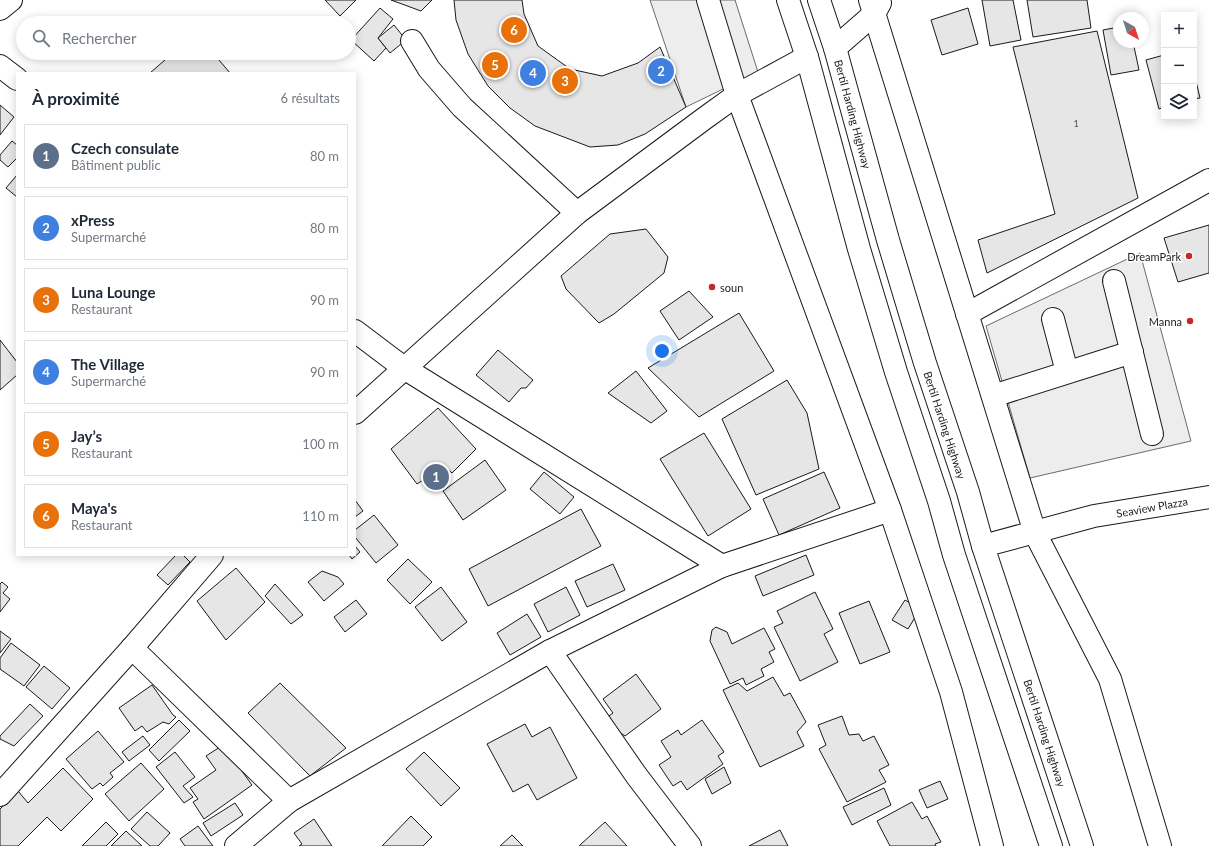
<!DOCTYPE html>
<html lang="fr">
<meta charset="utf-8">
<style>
:root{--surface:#fff;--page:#f2f2f3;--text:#1f2937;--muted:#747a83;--line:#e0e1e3;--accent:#c62828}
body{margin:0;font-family:Lato,sans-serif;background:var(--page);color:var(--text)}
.controls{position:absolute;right:12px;top:12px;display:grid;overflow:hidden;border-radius:0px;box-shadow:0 2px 10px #0003}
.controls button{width:36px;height:36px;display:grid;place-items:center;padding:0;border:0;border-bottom:1px solid var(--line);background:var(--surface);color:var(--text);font:20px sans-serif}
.compass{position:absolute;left:1113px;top:12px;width:36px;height:36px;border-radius:50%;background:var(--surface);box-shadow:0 2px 10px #0003;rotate:141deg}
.you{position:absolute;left:662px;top:351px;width:14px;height:14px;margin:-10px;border:3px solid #fff;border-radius:50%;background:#1a73e8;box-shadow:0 0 0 6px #1a73e833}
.badge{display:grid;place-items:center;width:26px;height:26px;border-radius:50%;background:var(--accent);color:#fff;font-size:13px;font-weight:700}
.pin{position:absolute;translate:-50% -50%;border:2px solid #fff;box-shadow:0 1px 4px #0006}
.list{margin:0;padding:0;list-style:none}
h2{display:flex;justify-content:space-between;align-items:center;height:52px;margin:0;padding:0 16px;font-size:17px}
h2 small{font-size:13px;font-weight:400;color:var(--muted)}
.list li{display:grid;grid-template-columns:26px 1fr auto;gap:12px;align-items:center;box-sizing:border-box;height:64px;margin:0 8px 8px;padding:0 8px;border:1px solid var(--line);border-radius:0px}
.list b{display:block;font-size:15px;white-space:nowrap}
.list p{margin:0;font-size:13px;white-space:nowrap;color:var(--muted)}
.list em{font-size:13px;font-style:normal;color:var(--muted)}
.icon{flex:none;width:22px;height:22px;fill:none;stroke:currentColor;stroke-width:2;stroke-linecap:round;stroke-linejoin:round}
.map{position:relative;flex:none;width:1209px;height:846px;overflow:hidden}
.search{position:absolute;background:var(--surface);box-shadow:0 2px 10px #0003;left:16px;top:16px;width:340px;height:44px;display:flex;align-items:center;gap:10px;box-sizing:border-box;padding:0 14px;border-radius:22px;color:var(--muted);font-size:15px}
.panel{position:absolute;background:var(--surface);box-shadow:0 2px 10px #0003;left:16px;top:72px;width:340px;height:484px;border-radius:0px}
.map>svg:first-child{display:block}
</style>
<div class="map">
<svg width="1209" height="846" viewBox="0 0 1209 846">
<rect width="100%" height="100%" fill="#fff"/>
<g fill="#ededed" stroke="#6a6a6a">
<path d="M650 0H735L758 72 686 107Z"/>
<path d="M1140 253 1191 441 1030 478 986 326Z"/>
</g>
<g fill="#e6e6e6" stroke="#1a1a1a">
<path d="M325 0H356L340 16Z"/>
<path d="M391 0H432L421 11Z"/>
<path d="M454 0H522L524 14 538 46 570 69 602 76 638 63 660 47 686 107 645 134 618 145 590 147 535 126 510 108 488 86 468 54 456 20Z"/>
<path d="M982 0H1013L1021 40 990 46Z"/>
<path d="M1027 0H1087L1091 28 1033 37Z"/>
<path d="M380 8 393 19 378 38 386 48 374 61 351 40Z"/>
<path d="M968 8 978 44 942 55 931 20Z"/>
<path d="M394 25 406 40 390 53 378 38Z"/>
<path d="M1119 27V42H1133L1139 70 1111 75 1103 30Z"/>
<path d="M1097 31 1138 198 987 273 978 240 1055 214 1013 47Z"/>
<path d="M173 53H213L230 73H150Z"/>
<path d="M1164 55V107L1159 109 1146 60Z"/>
<path d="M1194 73 1200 98 1194 99Z"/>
<path d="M0 105 14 117 0 135Z"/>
<path d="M12 141 17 145V158L8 167 0 160V155Z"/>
<path d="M17 175V197L6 188Z"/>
<path d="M1209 225V273L1178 282 1164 238Z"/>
<path d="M646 229 668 257 664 273 614 314 599 323 566 289 561 276 610 234Z"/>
<path d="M689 291 713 317 679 340 660 311Z"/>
<path d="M739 313 774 371 699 417 648 368Z"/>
<path d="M0 340 17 362V375L0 390Z"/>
<path d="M498 350 533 380 526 388H521L509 402 476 375Z"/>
<path d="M636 371 667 411 651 423 608 393Z"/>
<path d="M787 380 807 413 819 469 756 495 722 419Z"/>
<path d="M438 408 476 449 452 473 444 466 417 484 391 449Z"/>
<path d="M704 433 751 509 708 536 660 459Z"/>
<path d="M485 460 506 490 463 520 443 491Z"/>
<path d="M544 472 574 497 560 514 530 489Z"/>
<path d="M824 472 840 508 779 535 763 499Z"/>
<path d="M355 500 363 511 355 517Z"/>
<path d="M581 509 601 546 488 606 469 569Z"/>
<path d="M374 515 398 545 376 563 355 537V530Z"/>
<path d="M355 546 360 552 352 559 349 555H355Z"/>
<path d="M176 555H183L190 562 168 585 157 575Z"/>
<path d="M806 555 814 575 763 596 755 576Z"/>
<path d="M408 559 432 582 410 604 387 580Z"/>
<path d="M613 564 625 590 587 607 575 581Z"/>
<path d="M236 568 265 602 226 640 197 601Z"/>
<path d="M322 571 338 577 344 584 324 601 308 582Z"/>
<path d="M2 582 8 587 3 593 10 599 0 612V584Z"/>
<path d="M275 584 303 615 291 624 265 596Z"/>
<path d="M441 587 467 622 442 641 415 607Z"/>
<path d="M566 587 580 615 548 632 534 604Z"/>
<path d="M815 592 833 629 824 634 838 662 800 681 774 627 783 623 777 611Z"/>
<path d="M356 600 367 614 345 632 334 617Z"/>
<path d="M905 600 920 609 908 629 892 620Z"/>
<path d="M869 601 890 652 860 664 839 613Z"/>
<path d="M527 614 541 637 510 655 497 633Z"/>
<path d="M716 627 727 632 732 644 764 628 775 649 769 652 774 662 761 669 764 676 746 685 743 678 730 684 710 641 712 630Z"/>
<path d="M0 631 11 639 0 653Z"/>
<path d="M11 643 40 665 24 686 0 669V658Z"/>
<path d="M44 666 70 688 52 709 26 687Z"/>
<path d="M636 674 661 709 625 736 613 728 606 718 613 713 603 699Z"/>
<path d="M773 677 784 696 790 693 806 722 797 732 804 746 760 767 723 690 738 683 747 691Z"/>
<path d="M280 683 346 748 310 776 248 713Z"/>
<path d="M152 685 173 715 176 717 169 724 163 722 147 732 142 726 135 731 119 708Z"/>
<path d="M30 704 43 716 14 746 0 739V736Z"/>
<path d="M842 716 849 735 859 734 863 741 874 736 889 765 879 770 886 782 847 802 819 749 826 745 818 725Z"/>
<path d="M179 720 190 731 159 761 149 750Z"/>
<path d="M702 720 724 752 718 756 723 764 687 790 681 781 673 786 659 765 671 757 661 741 678 730 681 735Z"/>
<path d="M525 724 532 737 550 727 577 778 537 800 528 784 513 792 487 744Z"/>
<path d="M98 731 124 762 110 773 113 777 103 786 100 783 92 789 66 759Z"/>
<path d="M143 736 150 745 129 761 122 752Z"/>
<path d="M223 745 252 785 204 819 193 802 198 799 190 788 216 770 206 756Z"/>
<path d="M175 752 195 777 183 786 193 797 184 803 156 767Z"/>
<path d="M424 752 460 788 441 806 406 769Z"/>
<path d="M141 763 164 789 129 821 105 794Z"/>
<path d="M724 767 731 783 712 794 705 779Z"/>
<path d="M63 768 93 799 61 831 47 817 18 846H0V809L18 791 28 803Z"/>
<path d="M940 781 948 799 927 808 919 790Z"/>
<path d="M884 788 891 805 852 825 843 807Z"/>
<path d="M912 802 922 819 927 816 941 842 935 844 936 846H890L877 821Z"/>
<path d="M235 803 243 815 211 836 203 823Z"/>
<path d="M147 812 170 833 158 846H150L131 829Z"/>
<path d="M411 816 432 837 423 846H382Z"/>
<path d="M314 819 332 846H299L302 844 294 833Z"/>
<path d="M106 822 118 834 106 846H82Z"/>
<path d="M605 822 627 846H579Z"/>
<path d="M198 826 213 846H185L180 839Z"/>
<path d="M780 830 788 846H749Z"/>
<path d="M126 831 142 846H111Z"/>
<path d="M512 835 523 846H500Z"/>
</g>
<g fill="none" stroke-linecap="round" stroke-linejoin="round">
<g stroke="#1a1a1a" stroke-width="24">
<g id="minor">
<path d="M708 0 737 95 890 510 951 692 992 846"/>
<path d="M870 0 1035 533 1110 679 1160 846"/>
<path d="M0 9 11 0"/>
<path d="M412 41 429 69 462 107 577 213"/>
<path d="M835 48 874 14 880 3"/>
<path d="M0 66 17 79"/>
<path d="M1114 281 1152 434"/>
<path d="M967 314 1209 180"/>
<path d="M1053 319 1067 372"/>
<path d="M355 331 404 368 722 566"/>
<path d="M993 396 1132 352"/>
<path d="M355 413 577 213 705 118 737 95 807 57"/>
<path d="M983 546 1094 516 1209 497"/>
<path d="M132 648 289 801"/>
<path d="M550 651 636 775 690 846"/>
<path d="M0 795 132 648 212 555"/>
<path d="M236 846 289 801 550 651 722 566 890 510"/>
</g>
</g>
<g stroke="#1a1a1a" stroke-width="24">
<g id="major">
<path d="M788 0 807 57 859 249 896 372 939 501 954 555 1051 846"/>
<path d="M819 0 835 48 888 240 925 363 968 492 983 546 1082 846"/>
</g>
</g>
<use href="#minor" stroke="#fff" stroke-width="22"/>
<use href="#major" stroke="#fff" stroke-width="22"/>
</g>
<g fill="#c62828" stroke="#fff" stroke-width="1.5">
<circle cx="1189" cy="256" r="4"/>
<circle cx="712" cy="287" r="4"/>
<circle cx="1190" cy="321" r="4"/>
</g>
<g text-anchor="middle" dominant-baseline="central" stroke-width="3" stroke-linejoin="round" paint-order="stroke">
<g font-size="9" fill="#4d4d4d">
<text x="1076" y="123">1</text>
</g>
<g font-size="11" fill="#1a1a1a" stroke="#fff">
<text transform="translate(853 114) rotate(75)">Bertil Harding Highway</text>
<text transform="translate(945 425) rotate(72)">Bertil Harding Highway</text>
<text transform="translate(1152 507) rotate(-10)">Seaview Plazza</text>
<text transform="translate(1045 733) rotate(72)">Bertil Harding Highway</text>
</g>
<g font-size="11" fill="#1a1a1a" stroke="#fff" text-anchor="end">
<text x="1181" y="256">DreamPark</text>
<text x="720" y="287" text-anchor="start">soun</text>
<text x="1182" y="321">Manna</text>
</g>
</g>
</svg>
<div class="controls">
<button>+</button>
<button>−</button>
<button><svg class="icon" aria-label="layers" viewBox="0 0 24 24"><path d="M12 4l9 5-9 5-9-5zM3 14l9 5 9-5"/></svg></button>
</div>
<svg class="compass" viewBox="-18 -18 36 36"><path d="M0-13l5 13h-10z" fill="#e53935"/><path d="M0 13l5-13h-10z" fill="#747a83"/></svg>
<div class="you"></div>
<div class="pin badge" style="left:436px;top:477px;background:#5c6f8a">1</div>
<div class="pin badge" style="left:661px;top:71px;background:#3f7fe0">2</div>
<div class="pin badge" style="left:565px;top:81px;background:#e8710a">3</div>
<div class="pin badge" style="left:533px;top:73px;background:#3f7fe0">4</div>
<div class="pin badge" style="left:495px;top:65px;background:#e8710a">5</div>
<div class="pin badge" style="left:514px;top:30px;background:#e8710a">6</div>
<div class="search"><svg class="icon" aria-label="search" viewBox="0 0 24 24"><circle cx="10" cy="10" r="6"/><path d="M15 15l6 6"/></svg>Rechercher</div>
<section class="panel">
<h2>À proximité<small>6 résultats</small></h2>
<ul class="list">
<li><span class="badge" style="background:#5c6f8a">1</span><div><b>Czech consulate</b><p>Bâtiment public</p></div><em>80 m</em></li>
<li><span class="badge" style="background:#3f7fe0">2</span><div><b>xPress</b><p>Supermarché</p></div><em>80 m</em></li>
<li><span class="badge" style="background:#e8710a">3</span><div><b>Luna Lounge</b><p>Restaurant</p></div><em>90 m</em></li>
<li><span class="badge" style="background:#3f7fe0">4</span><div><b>The Village</b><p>Supermarché</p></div><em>90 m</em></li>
<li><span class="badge" style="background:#e8710a">5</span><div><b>Jay’s</b><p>Restaurant</p></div><em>100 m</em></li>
<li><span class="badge" style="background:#e8710a">6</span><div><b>Maya's</b><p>Restaurant</p></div><em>110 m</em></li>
</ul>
</section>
</div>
